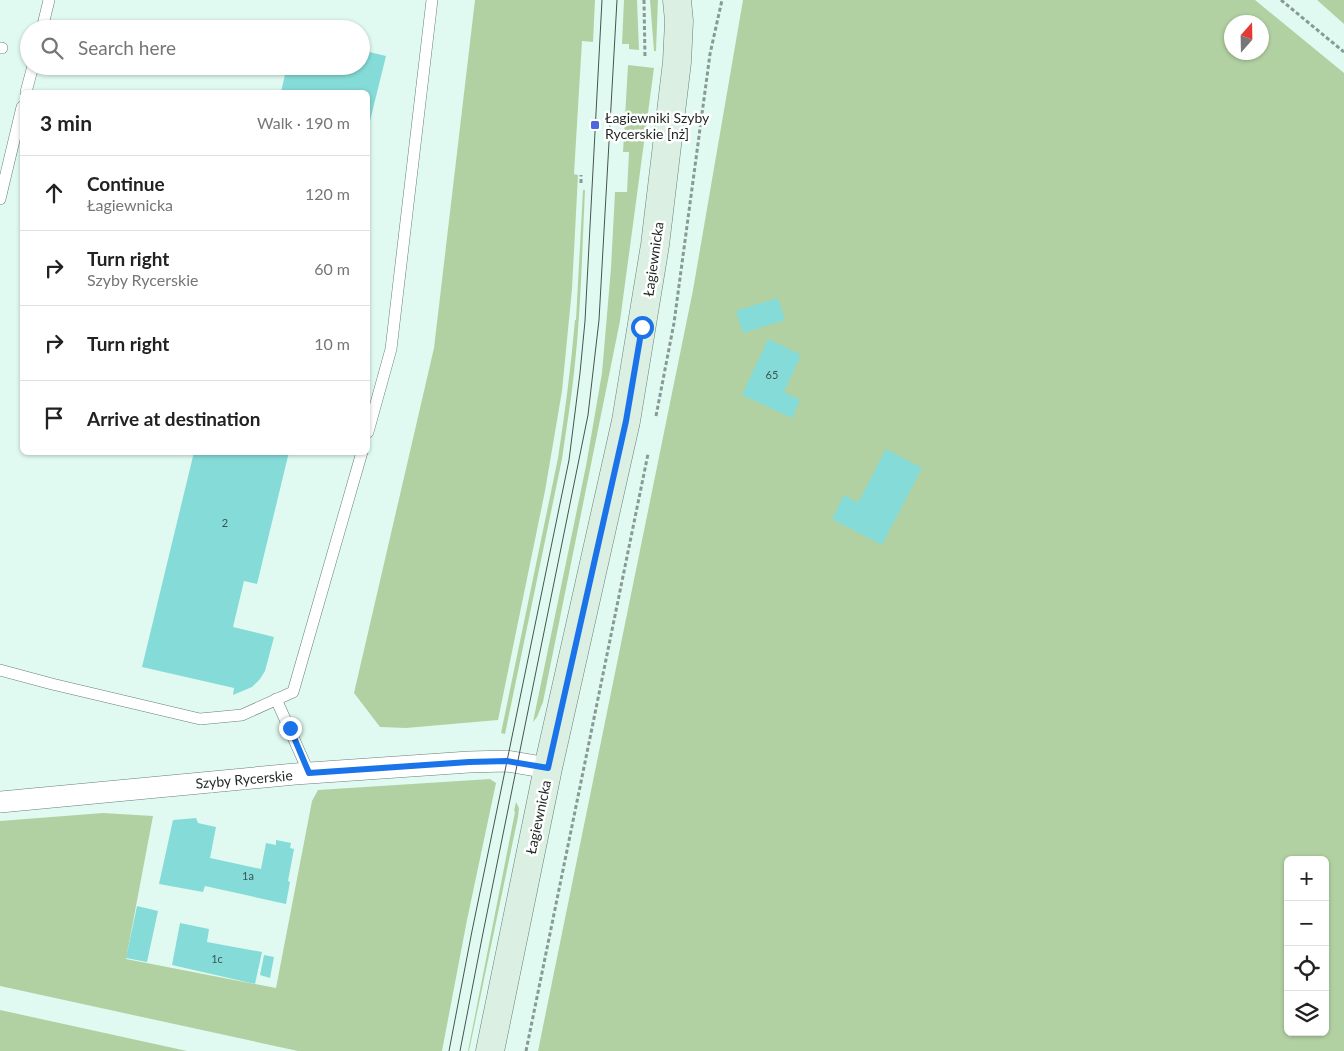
<!DOCTYPE html>
<meta charset="utf-8">
<style>
:root{--surface:#fff;--page:#f2f2f2;--text:#222;--muted:#767676;--line:#e0e0e0}
body{margin:0;font-family:Lato,sans-serif;background:var(--page);color:var(--text)}
.controls{position:absolute;right:15px;bottom:15px;display:grid;overflow:hidden;border-radius:8px;box-shadow:0 1px 4px #0004}
.controls button{width:45px;height:45px;display:grid;place-items:center;padding:0;border:0;border-bottom:1px solid var(--line);background:var(--surface);color:var(--text);font:25px sans-serif}
.compass{position:absolute;left:1224px;top:15px;width:45px;height:45px;border-radius:50%;background:var(--surface);box-shadow:0 1px 4px #0004;rotate:20deg}
.stop{position:absolute;width:15px;height:15px;margin:-11px;border:4px solid #1a73e8;border-radius:50%;background:#fff}
.stop.end{background:#1a73e8;border-color:#fff;box-shadow:0 1px 5px #0008}
.list{margin:0;padding:0;list-style:none}
h2{display:flex;justify-content:space-between;align-items:center;height:65px;margin:0;padding:0 20px;font-size:21px}
h2 small{font-size:16px;font-weight:400;color:var(--muted)}
.list li{display:grid;grid-template-columns:32px 1fr auto;gap:15px;align-items:center;box-sizing:border-box;height:75px;padding:0 20px;border-top:1px solid var(--line)}
.list b{display:block;font-size:19px;white-space:nowrap}
.list p{margin:0;font-size:16px;white-space:nowrap;color:var(--muted)}
.list em{font-size:16px;font-style:normal;color:var(--muted)}
.icon{flex:none;width:28px;height:28px;fill:none;stroke:currentColor;stroke-width:2;stroke-linecap:round;stroke-linejoin:round}
.map{position:relative;flex:none;width:1344px;height:1051px;overflow:hidden}
.search{position:absolute;background:var(--surface);box-shadow:0 1px 4px #0004;left:20px;top:20px;width:350px;height:55px;display:flex;align-items:center;gap:12px;box-sizing:border-box;padding:0 18px;border-radius:28px;color:var(--muted);font-size:19px}
.panel{position:absolute;background:var(--surface);box-shadow:0 1px 4px #0004;left:20px;top:90px;width:350px;height:365px;border-radius:8px}
.map>svg:first-child{display:block}
</style>
<div class="map">
<svg width="1344" height="1051" viewBox="0 0 1344 1051">
<rect width="100%" height="100%" fill="#e0faf1"/>
<g fill="#b2d1a2" fill-rule="evenodd">
<path d="M475 0H595L593 42 582 41 574 174 578 175 572 289 562 391 545 491 498 720 406 728 380 727 354 693 434 348Z"/>
<path d="M624 0H637L639 50 629 49V44H622Z"/>
<path d="M650 0H658L656 51H654Z"/>
<path d="M743 0H1255L1344 73V1051H538L693 290ZM1232 22H1262V52H1232ZM1288 860H1325V1032H1288Z"/>
<path d="M1317 0H1344V24Z"/>
<path d="M628 65 654 68 620 321 543 702 537 717 533 722 586 466 602 373 611 268 615 192H627L629 152H623Z"/>
<path d="M583 190H585C582 251 581 312 574 373 571 402 566 430 562 459L505 734 501 733 558 458C565 412 571 366 575 320H576Z"/>
<path d="M490 779 496 783 467 920 442 1051H298L0 986V821L103 813 153 816 126 959 276 988 312 801 318 790Z"/>
<path d="M516 802 519 808 518 817 469 1051H468L515 812 514 811Z"/>
<path d="M0 1010 187 1051H0Z"/>
</g>
<g fill="#85dbd8">
<path d="M361 50 386 56 368 129V92H281L287 66H361Z"/>
<path d="M778 298 785 320 743 333 736 311Z"/>
<path d="M768 339 801 355 784 392 800 400 792 418 742 395Z"/>
<path d="M886 449 922 468 882 545 832 519 844 495 858 503Z"/>
<path d="M194 452H289L257 584 244 581 233 627 274 637 265 671 260 679 252 687 233 695 234 688 142 667Z"/>
<path d="M196 818 198 823 216 827 210 858 261 869 266 843 276 845V840L291 843 290 848 294 849 288 881 290 882 286 904 205 886 203 892 159 884 173 820Z"/>
<path d="M137 906 158 911 147 962 126 958Z"/>
<path d="M180 923 209 929 207 942 262 952 255 984 172 965Z"/>
<path d="M264 955 274 957 270 978 260 975Z"/>
</g>
<g fill="none" stroke-linecap="round" stroke-linejoin="round">
<g stroke="#687f78" stroke-width="12">
<g id="lane">
<path d="M42 29 49 0"/>
<path d="M0 48H2"/>
<path d="M26 92 33 66"/>
<path d="M0 199 22 107"/>
<path d="M368 432 391 349 432 0"/>
<path d="M0 670 52 684 200 719 242 715 293 692 362 452"/>
<path d="M276 699 309 773"/>
</g>
</g>
<g stroke="#687f78" stroke-width="22">
<path id="street" d="M0 802 295 774 469 762 507 761 548 768"/>
</g>
<g stroke="#687f78" stroke-width="29">
<path id="secondary" d="M490 1051 548 768 626 421 655 245 677 62 679 21 677 0"/>
</g>
<g stroke="#889a94" stroke-width="3" stroke-dasharray="4 2.5" stroke-linecap="butt">
<path d="M644 0 645 58"/>
<path d="M1281 0 1344 52"/>
<path d="M581 183V175"/>
<path d="M656 416 674 323 710 54 722 0"/>
<path d="M526 1051 648 454"/>
</g>
<use href="#lane" stroke="#fff" stroke-width="11"/>
<use href="#street" stroke="#fff" stroke-width="21"/>
<use href="#secondary" stroke="#dbefe2" stroke-width="28"/>
<g stroke="#46534e" stroke-width="1">
<path d="M449 1051 472 931 569 460 580 373 585 321 602 0"/>
<path d="M460 1051 483 933 588 415 599 320 617 0"/>
</g>
</g>
<g fill="none" stroke-linecap="round" stroke-linejoin="round">
<path stroke="#1a73e8" stroke-width="6" d="M290 728 309 773 469 762 507 761 548 768 626 421 642 327"/>
</g>
<rect fill="#4d67dc" stroke="#fff" stroke-width="2" x="590" y="120" width="10" height="10" rx="2.5"/>
<g text-anchor="middle" dominant-baseline="central" stroke-width="5" stroke-linejoin="round" paint-order="stroke">
<g font-size="11" fill="#385451">
<text x="772" y="374">65</text>
<text x="225" y="522">2</text>
<text x="248" y="875">1a</text>
<text x="217" y="958">1c</text>
</g>
<g font-size="14" fill="#1e2724" stroke="#fff" text-anchor="start">
<text x="605" y="117">Łagiewniki Szyby<tspan x="605" dy="16">Rycerskie [nż]</tspan></text>
</g>
<g font-size="14" fill="#1e2724" stroke="#fff">
<text transform="translate(653 259) rotate(-82)">Łagiewnicka</text>
<text transform="translate(244 779) rotate(-5)">Szyby Rycerskie</text>
<text transform="translate(538 817) rotate(-78)">Łagiewnicka</text>
</g>
</g>
</svg>
<div class="controls">
<button>+</button>
<button>−</button>
<button><svg class="icon" aria-label="locate" viewBox="0 0 24 24"><circle cx="12" cy="12" r="6"/><path d="M12 2v4M12 18v4M2 12h4M18 12h4"/></svg></button>
<button><svg class="icon" aria-label="layers" viewBox="0 0 24 24"><path d="M12 4l9 5-9 5-9-5zM3 14l9 5 9-5"/></svg></button>
</div>
<svg class="compass" viewBox="-18 -18 36 36"><path d="M0-13l5 13h-10z" fill="#e53935"/><path d="M0 13l5-13h-10z" fill="#767676"/></svg>
<div class="stop" style="left:642px;top:327px"></div>
<div class="stop end" style="left:290px;top:728px"></div>
<div class="search"><svg class="icon" aria-label="search" viewBox="0 0 24 24"><circle cx="10" cy="10" r="6"/><path d="M15 15l6 6"/></svg>Search here</div>
<section class="panel">
<h2>3 min<small>Walk · 190 m</small></h2>
<ul class="list">
<li><svg class="icon" aria-label="ahead" viewBox="0 0 24 24"><path d="M12 20V5M6 11l6-6 6 6"/></svg><div><b>Continue</b><p>Łagiewnicka</p></div><em>120 m</em></li>
<li><svg class="icon" aria-label="right" viewBox="0 0 24 24"><path d="M7 20v-9h11M14 6l5 5-5 5"/></svg><div><b>Turn right</b><p>Szyby Rycerskie</p></div><em>60 m</em></li>
<li><svg class="icon" aria-label="right" viewBox="0 0 24 24"><path d="M7 20v-9h11M14 6l5 5-5 5"/></svg><div><b>Turn right</b></div><em>10 m</em></li>
<li><svg class="icon" aria-label="arrive" viewBox="0 0 24 24"><path d="M6 21V4h12l-3 4 3 4H6"/></svg><div><b>Arrive at destination</b></div></li>
</ul>
</section>
</div>
